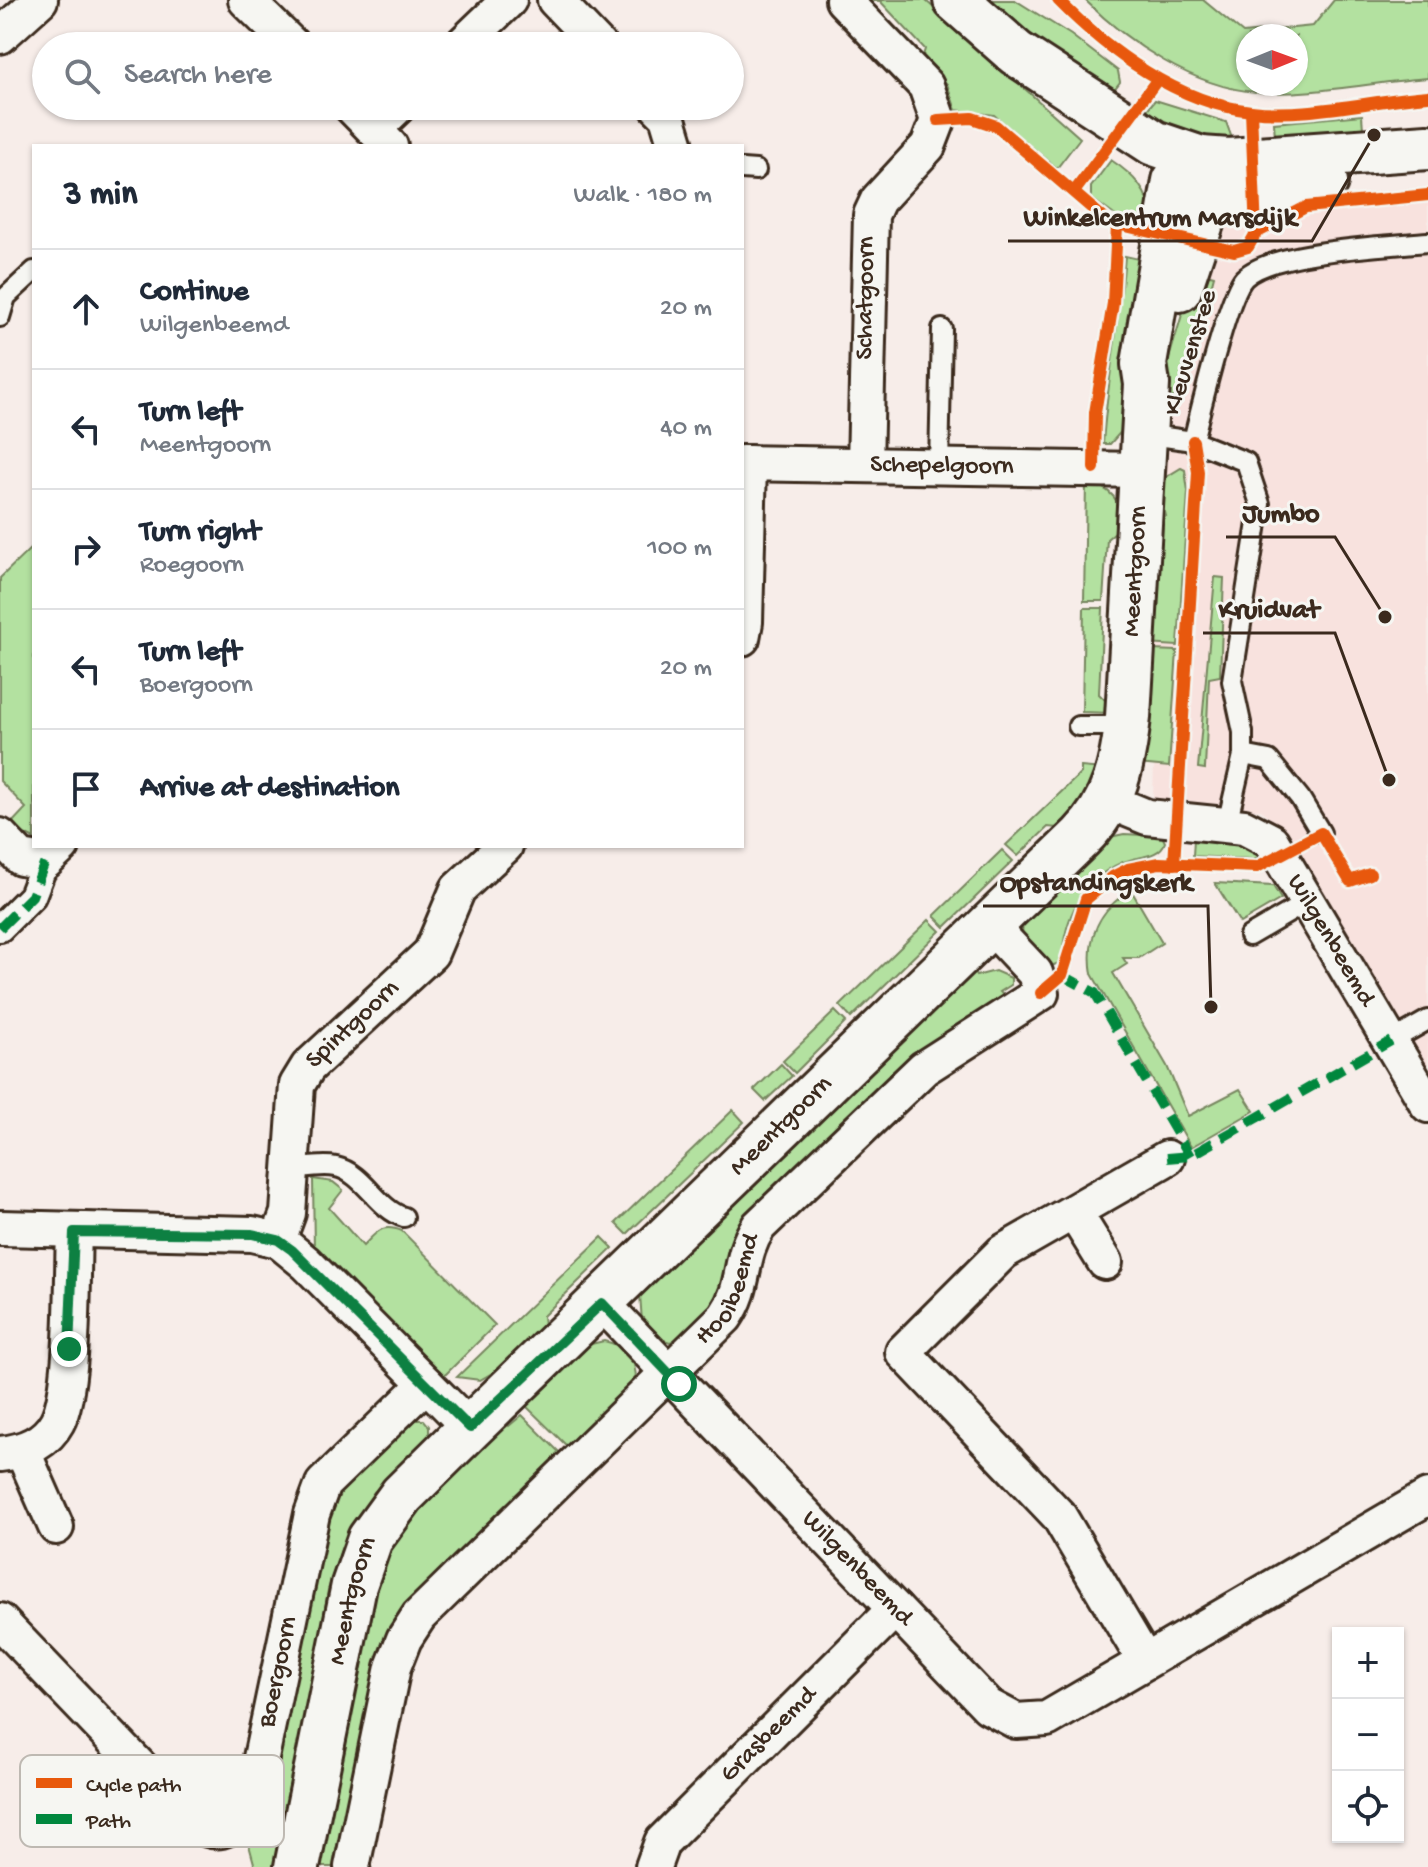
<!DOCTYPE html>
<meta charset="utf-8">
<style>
:root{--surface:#fff;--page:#f6f6f7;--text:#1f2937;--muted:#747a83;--line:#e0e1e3}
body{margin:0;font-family:"Gochi Hand",sans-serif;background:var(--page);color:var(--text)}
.controls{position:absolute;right:24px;bottom:24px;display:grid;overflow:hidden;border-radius:0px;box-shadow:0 2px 6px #0004}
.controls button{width:72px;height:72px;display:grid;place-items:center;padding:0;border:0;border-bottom:2px solid var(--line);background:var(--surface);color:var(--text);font:40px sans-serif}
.compass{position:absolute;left:1236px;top:24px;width:72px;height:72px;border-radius:50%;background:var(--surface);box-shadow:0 2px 6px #0004;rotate:89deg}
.stop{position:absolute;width:24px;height:24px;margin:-18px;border:6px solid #0b8043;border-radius:50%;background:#fff}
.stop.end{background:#0b8043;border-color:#fff;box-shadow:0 2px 8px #0008}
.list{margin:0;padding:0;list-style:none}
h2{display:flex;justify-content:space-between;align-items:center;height:104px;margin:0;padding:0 32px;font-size:34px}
h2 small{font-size:26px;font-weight:400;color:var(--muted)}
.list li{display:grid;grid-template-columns:52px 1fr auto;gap:24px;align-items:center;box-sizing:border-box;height:120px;padding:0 32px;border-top:2px solid var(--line)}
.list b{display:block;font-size:30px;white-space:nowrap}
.list p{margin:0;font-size:26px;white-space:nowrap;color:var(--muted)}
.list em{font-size:26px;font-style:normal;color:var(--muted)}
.icon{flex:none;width:44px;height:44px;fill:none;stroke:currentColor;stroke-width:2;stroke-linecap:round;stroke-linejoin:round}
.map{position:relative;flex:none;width:1428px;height:1867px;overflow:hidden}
.search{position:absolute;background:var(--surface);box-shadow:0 2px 6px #0004;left:32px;top:32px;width:712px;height:88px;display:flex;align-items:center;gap:20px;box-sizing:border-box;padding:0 28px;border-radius:44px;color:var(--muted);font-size:30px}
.panel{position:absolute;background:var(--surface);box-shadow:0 2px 6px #0004;left:32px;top:144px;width:712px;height:704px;border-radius:0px}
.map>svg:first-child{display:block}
</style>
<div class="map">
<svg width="1428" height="1867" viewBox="0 0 1428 1867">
<rect width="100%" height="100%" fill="#f7ede9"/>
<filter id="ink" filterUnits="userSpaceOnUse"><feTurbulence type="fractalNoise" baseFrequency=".0125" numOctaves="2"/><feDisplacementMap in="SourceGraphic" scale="16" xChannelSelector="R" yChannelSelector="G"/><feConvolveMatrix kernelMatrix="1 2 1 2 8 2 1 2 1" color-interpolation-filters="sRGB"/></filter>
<g filter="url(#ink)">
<path fill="#f8e2de" d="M1428 187V1076L1290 837 1261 810 1153 801 1157 640 1170 400 1219 212Z"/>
<g fill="#b3e1a0" stroke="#77865f" stroke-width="2" fill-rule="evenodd">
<path d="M862 0H925L1080 138 1057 168 994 115 956 110 947 84 922 59 925 49 880 1Z"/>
<path d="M979 0H1015L1071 35 1118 71 1120 82 1105 101Z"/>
<path d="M1085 0H1203L1243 33 1313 26 1334 0H1428V78C1372 82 1312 96 1256 92 1193 87 1128 43 1085 0ZM1248 36H1296V84H1248Z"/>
<path d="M1155 100 1226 122 1237 152 1136 123Z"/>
<path d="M1362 115 1364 144 1276 152 1274 123Z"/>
<path d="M1111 160C1134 175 1150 192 1152 220L1117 217 1091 198V187Z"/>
<path d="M1125 256 1143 260 1126 426 1110 444H1103C1107 381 1120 319 1125 256Z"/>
<path d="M1195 271 1214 276 1184 391 1170 399 1164 379 1167 365Z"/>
<path d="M1181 468 1185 470 1188 491 1178 646 1147 644 1154 515 1166 516 1165 512 1154 511 1163 479Z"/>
<path d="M1086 482C1111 487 1122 501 1122 526L1107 539 1103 601H1084Z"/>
<path d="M34 545V839L9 826 26 808 0 781V578Z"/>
<path d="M1215 577 1224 578 1220 676 1209 678 1205 769 1198 768Z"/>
<path d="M1084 608H1103L1099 694 1112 707V713L1082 712Z"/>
<path d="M1152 650 1177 651 1169 767 1138 764Z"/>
<path d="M1081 767 1103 769 1067 829 1048 827 1018 856 1006 845 1081 773Z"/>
<path d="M1124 834 1162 836 1165 842C1160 858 1137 856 1123 862 1079 881 1065 919 1061 962L1049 967 1022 936 1023 919 1110 837Z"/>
<path d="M1194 838 1232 840 1262 855 1254 859 1193 856Z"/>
<path d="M1002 850 1013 861 945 927 934 916Z"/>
<path d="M1215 883 1273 886 1281 899 1240 923Z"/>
<path d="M1131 890 1162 943 1139 958H1123L1127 964 1113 973 1167 1066 1188 1116 1240 1089 1254 1111 1191 1147 1092 974C1086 938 1099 909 1131 890Z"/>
<path d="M929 920 940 931 851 1018 840 1006Z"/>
<path d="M973 971 976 976 995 971 1011 978V985L1000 992 1005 997 907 1067 728 1292 687 1336 670 1342 655 1337 642 1322 640 1294Z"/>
<path d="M835 1011 846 1022 795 1073 783 1061Z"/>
<path d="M781 1064 792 1076 765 1101 754 1090Z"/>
<path d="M733 1110 744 1122 627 1234 616 1223Z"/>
<path d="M313 1179 333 1182 343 1190 329 1208 363 1246C377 1232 381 1223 402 1231L495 1325 439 1381 314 1251Z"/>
<path d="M602 1237 613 1248 543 1316 545 1334 500 1379 494 1372 480 1380 457 1377Z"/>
<path d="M604 1341C627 1346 636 1358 636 1381L570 1449 526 1406 546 1386 542 1382 578 1347Z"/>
<path d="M522 1415 563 1456 403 1609 390 1632 336 1867H309L349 1678 389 1538 503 1420 509 1426Z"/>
<path d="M416 1420H424L429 1426V1445L374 1492 341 1550 328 1590 311 1694 273 1867H255L249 1845 253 1816 324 1517 334 1493Z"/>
</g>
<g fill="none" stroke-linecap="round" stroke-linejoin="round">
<g stroke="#3b2a1e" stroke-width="24">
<g id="service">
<path d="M742 169 756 170"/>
<path d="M0 317 6 297 34 271"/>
<path d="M1144 434 1193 441 1246 462 1260 504 1232 681 1243 732V755L1227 824"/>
<path d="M1193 441C1200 412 1228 296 1244 278 1272 250 1387 246 1428 242"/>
<path d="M939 466 942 329"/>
<path d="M1078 726H1127"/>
<path d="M1243 755 1269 760 1300 798 1321 833"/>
<path d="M1249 936 1309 901"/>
<path d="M1391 1041 1428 1020"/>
<path d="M290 1169C304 1168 323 1164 336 1167 364 1173 377 1209 404 1217"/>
</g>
</g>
<g stroke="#3b2a1e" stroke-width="32">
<path id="pedestrian" d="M0 928 32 896 45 862"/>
</g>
<g stroke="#3b2a1e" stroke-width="40">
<g id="minor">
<path d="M246 0 293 46"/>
<path d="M555 0 599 46"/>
<path d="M843 0 926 86 938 120 928 146 878 200 871 215 865 465"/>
<path d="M0 36 40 0"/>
<path d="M461 46 509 0"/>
<path d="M351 106 390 146"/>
<path d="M657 106 667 116 676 146"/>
<path d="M374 129 398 106"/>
<path id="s1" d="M742 463 1141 470"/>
<path d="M742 638 745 622 749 463"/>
<path id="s2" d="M1108 801 1147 817 1244 827 1271 841 1428 1105"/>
<path d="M0 836 21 858 45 862 62 846"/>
<path d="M1074 1212 1105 1262"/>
<path d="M0 1228 252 1234 278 1240 306 1263 470 1428"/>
<path id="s3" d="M278 1240 288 1213 297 1085 308 1067 431 953 458 889 505 846"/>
<path id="s4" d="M602 1303 988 1706 1016 1721 1047 1719 1428 1497"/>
<path d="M23 1452 56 1527"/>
<path d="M0 1454C22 1452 45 1444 57 1422 75 1389 72 1275 74 1232"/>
<path id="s5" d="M0 1621 186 1815C192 1819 201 1827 208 1829 237 1839 250 1797 257 1777L312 1514 323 1484 426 1384"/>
<path d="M1145 1661 1059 1516 903 1352 1003 1252 1167 1158"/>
<path id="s6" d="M352 1867 393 1667 404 1639 419 1616 725 1317C748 1284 737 1259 759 1226L924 1068 1041 993 1035 973 990 925"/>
<path id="s7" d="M653 1867 662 1842 895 1609"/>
</g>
</g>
<g stroke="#3b2a1e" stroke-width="50">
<g id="tertiary">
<path d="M956 0 1016 53 1154 143 1201 159 1229 161 1428 147"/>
<path d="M1180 183C1224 200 1280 191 1325 182"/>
<path d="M1179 289 1212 190 1203 165"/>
<path id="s8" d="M297 1867 354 1585 370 1539 402 1495 470 1428 1081 837C1115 803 1123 763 1128 717L1147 384 1144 364 1175 181 1201 159"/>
</g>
</g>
<use href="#service" stroke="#f6f6f2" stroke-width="18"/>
<use href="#pedestrian" stroke="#f6f6f2" stroke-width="26"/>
<use href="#minor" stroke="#f6f6f2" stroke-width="34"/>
<use href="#tertiary" stroke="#f6f6f2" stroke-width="44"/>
<g stroke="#00873e" stroke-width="10" stroke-dasharray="20 10" stroke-linecap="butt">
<path d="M0 928 32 896 45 862"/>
<path d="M1062 975 1095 993 1190 1156"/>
<path d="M1167 1158 1190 1156 1391 1041"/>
</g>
<g stroke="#f6f6f2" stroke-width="17">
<g id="cycleway">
<path d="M1058 0C1108 51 1178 103 1251 111 1306 118 1373 100 1428 96"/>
<path d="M938 120 972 118 996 126 1108 222 1234 251 1248 247 1256 233 1251 111"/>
<path d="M1074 192 1157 80"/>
<path d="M1256 233 1306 207 1428 195"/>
<path d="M1094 468 1095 413 1113 303 1117 226"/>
<path d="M1174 864 1198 472 1193 441"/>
<path d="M1041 993 1062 975 1086 899 1114 876 1128 869 1159 863 1257 867 1321 833 1350 881 1370 874"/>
</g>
</g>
<use href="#cycleway" stroke="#e8590c" stroke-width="12"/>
</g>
</g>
<g fill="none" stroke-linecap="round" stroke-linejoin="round" filter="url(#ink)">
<path stroke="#0b8043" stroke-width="10" d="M69 1349 74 1232 252 1234 278 1240 292 1250 470 1428 602 1303 679 1384"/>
</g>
<g text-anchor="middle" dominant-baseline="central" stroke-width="6" stroke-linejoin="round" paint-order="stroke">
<g font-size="26" fill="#3b2a1e" stroke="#f6f6f2">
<text transform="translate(867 298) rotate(-89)">Schatgoorn</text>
<text transform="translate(1192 353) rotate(-73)">Kleuvenstee</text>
<text stroke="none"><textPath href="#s1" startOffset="200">Schepelgoorn</textPath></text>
<text stroke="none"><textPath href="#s8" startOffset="1614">Meentgoorn</textPath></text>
<text stroke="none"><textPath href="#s2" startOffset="286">Wilgenbeemd</textPath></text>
<text stroke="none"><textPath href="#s3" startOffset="240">Spintgoorn</textPath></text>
<text stroke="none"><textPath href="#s8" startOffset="920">Meentgoorn</textPath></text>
<text stroke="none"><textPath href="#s6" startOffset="716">Hooibeemd</textPath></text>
<text stroke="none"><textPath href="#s4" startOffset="368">Wilgenbeemd</textPath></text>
<text stroke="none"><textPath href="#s8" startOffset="272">Meentgoorn</textPath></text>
<text stroke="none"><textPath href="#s5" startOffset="482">Boergoorn</textPath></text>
<text stroke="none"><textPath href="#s7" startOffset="178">Grasbeemd</textPath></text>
</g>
</g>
<rect x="20" y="1755" width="264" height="92" rx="12" fill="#f6f6f2" stroke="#beb9b2" stroke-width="2"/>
<rect x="36" y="1778" width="36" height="10" fill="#e8590c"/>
<rect x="36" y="1814" width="36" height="10" fill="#00873e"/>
<g font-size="22" fill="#3b2a1e">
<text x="86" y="1791">Cycle path</text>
<text x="86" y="1827">Path</text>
</g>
<path fill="none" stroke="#3b2a1e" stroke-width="3" d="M1374 135L1312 241H1008M1385 617L1335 537H1226M1389 780L1335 633H1203M1211 1007L1208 906H983"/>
<g fill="#3b2a1e" stroke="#f6f6f2" stroke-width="3">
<circle cx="1374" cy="135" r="8"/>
<circle cx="1385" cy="617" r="8"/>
<circle cx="1389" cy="780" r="8"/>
<circle cx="1211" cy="1007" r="8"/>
</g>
<g font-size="28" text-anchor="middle" font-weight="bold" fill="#3b2a1e" stroke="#f6f6f2" stroke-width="6" stroke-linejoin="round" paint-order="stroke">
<text x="1160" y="225">Winkelcentrum Marsdijk</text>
<text x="1281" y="521">Jumbo</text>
<text x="1269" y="617">Kruidvat</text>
<text x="1096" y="890">Opstandingskerk</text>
</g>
</svg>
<div class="controls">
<button>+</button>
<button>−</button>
<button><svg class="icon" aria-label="locate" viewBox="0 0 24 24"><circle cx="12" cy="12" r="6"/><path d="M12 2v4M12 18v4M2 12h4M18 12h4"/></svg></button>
</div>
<svg class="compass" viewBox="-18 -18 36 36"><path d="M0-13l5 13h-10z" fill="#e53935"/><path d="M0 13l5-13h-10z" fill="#747a83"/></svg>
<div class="stop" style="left:679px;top:1384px"></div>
<div class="stop end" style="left:69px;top:1349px"></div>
<div class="search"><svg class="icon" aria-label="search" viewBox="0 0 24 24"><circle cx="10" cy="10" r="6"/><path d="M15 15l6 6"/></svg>Search here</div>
<section class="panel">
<h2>3 min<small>Walk · 180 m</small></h2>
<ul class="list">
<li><svg class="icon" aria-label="ahead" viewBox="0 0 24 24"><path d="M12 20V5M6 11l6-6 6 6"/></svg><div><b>Continue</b><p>Wilgenbeemd</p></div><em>20 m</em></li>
<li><svg class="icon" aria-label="left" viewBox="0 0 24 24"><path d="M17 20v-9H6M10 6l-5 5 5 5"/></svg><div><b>Turn left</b><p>Meentgoorn</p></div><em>40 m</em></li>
<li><svg class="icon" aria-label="right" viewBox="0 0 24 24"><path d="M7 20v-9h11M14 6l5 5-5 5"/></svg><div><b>Turn right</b><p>Roegoorn</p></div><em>100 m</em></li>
<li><svg class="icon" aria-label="left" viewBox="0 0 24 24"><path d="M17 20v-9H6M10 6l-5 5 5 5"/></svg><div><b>Turn left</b><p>Boergoorn</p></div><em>20 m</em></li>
<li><svg class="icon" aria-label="arrive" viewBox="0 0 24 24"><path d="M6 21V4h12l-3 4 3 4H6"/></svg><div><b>Arrive at destination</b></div></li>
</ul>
</section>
</div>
